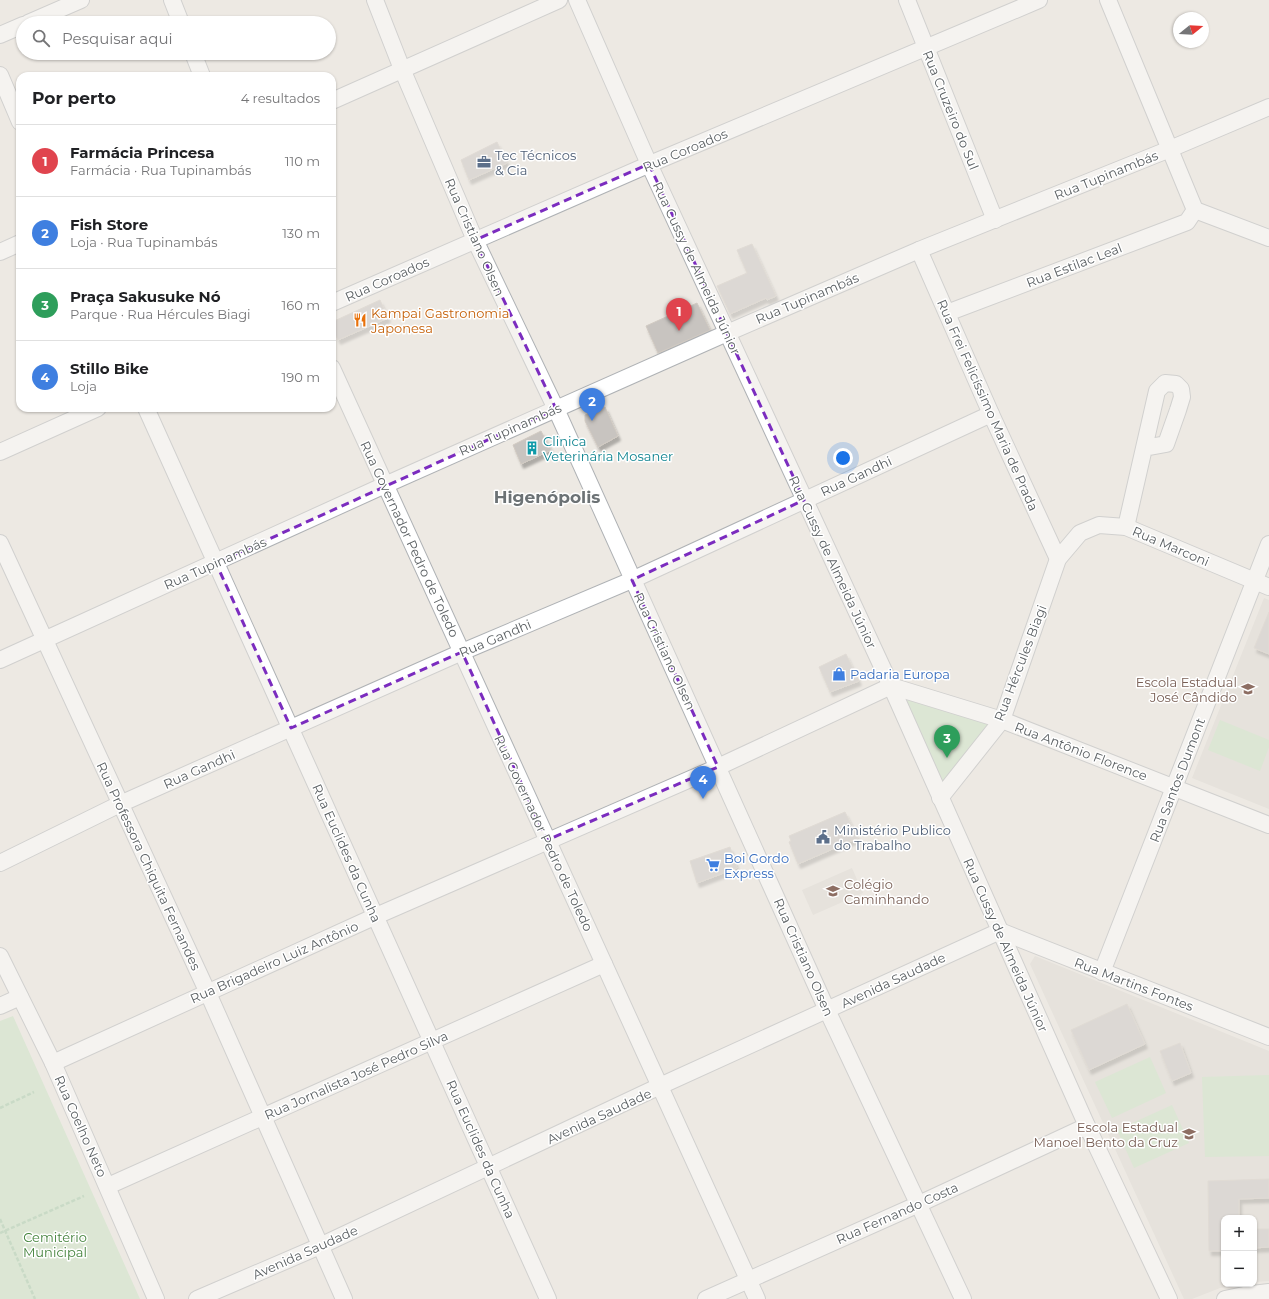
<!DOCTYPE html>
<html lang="pt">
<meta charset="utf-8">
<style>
:root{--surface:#fff;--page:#f6f6f6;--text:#202124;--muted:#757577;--line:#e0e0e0;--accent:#b45309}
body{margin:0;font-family:Montserrat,sans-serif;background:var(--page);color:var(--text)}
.controls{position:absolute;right:12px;bottom:12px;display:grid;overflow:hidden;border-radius:8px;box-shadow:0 1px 3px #0004}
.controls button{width:36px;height:36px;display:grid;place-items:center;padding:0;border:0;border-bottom:1px solid var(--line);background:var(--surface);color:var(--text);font:20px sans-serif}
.compass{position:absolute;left:1173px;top:12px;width:36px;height:36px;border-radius:50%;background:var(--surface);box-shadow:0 1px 3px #0004;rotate:72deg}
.you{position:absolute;left:843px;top:458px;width:14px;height:14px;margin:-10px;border:3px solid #fff;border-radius:50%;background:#1a73e8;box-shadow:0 0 0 6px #1a73e833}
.badge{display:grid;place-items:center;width:26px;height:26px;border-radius:50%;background:var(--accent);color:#fff;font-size:13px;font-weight:700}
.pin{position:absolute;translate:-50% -33px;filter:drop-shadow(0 1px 2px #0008)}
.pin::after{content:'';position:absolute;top:21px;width:14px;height:12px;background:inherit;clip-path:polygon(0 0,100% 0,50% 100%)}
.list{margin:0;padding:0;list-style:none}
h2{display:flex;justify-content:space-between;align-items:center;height:52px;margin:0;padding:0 16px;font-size:17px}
h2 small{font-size:13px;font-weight:400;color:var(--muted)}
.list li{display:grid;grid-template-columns:26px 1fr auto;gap:12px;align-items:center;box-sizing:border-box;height:72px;padding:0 16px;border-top:1px solid var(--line)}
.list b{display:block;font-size:15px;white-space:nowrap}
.list p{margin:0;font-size:13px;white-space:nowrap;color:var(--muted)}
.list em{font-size:13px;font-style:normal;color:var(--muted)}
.icon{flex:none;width:22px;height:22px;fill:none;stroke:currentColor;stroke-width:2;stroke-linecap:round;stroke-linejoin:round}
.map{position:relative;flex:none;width:1269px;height:1299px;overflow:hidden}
.search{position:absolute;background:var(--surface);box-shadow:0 1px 3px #0004;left:16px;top:16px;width:320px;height:44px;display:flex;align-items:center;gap:10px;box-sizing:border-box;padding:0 14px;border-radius:22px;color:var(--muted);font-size:15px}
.panel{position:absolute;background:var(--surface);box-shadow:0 1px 3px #0004;left:16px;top:72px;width:320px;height:340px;border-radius:12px}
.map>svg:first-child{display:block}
</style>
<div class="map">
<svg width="1269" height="1299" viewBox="0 0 1269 1299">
<defs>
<filter id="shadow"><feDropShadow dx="2.5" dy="4.5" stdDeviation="1" flood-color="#0004"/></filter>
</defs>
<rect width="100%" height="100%" fill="#ede9e3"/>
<g fill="#ddd9d2">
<path d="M1264 598 1269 600V809L1192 778Z"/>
<path d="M852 868 863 893 813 915 802 890Z"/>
<path d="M1035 956 1269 1051V1281L1254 1282V1218H1224V1284H1242L1220 1288 1192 1299H1184L1030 964Z"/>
</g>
<g fill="#c7e3c1">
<path d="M893 688 999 721 940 794Z"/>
<path d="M1220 720 1269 740V747L1260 771 1208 750Z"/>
<path d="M13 1016 140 1299H0V1021Z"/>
<path d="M1150 1057 1166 1093 1112 1118 1095 1082Z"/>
<path d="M1269 1075V1156L1205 1157 1202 1077Z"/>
<path d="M1172 1105 1189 1143 1134 1168 1117 1130Z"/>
</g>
<g fill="#c8c4c0" stroke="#d1cac2" filter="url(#shadow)">
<path d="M497 142 507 163 469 180 461 160Z"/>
<path d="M752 244 776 296 767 300 766 298 730 314 717 286 747 273 737 250Z"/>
<path d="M380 300 388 318 338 340 332 327V322Z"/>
<path d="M697 303 710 330 658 353 646 326Z"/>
<path d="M605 407 618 436 598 447 585 421V415Z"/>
<path d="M541 431 551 450 521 464 513 445Z"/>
<path d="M1269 612V654L1254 648Z"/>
<path d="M846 654 859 681 830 692 819 667Z"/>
<path d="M845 812 858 838 798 864 789 842 791 841 789 836Z"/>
<path d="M730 847 737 868 697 883 690 861Z"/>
<path d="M1127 1004 1145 1044 1089 1070 1071 1030Z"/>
<path d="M1180 1043 1191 1073 1172 1081 1160 1051Z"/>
<path d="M1269 1179V1198L1239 1199V1218H1224V1251H1209L1208 1181Z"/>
<path d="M1254 1229H1269V1247L1254 1248Z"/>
</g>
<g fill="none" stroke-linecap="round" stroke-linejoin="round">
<g stroke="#afb2b5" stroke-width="18">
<g id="minor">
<path d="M172 0 181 23"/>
<path d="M375 0 402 69 475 240 556 409 827 1010 963 1299"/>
<path d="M577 0 649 164 891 686 1087 1126 1169 1299"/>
<path d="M907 0 995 220"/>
<path d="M1108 0 1195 210 1269 238"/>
<path d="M28 23 81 0"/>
<path d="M0 35 23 25"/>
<path d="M193 53 202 76"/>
<path d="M0 75 20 122"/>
<path d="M332 101 559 0"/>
<path d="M919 250 991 414 1058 559"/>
<path d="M0 252 20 243"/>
<path d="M332 303 657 161 1039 0"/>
<path d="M947 313 1187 222 1195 210"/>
<path d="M332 368 757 1299"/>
<path d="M146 408 548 1299"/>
<path d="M0 452 98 408"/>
<path d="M1126 527 1157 391 1165 383 1176 384 1181 389 1182 397 1178 410 1166 444 1144 448"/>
<path d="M0 543 208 993 344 1299"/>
<path d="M0 660 385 485 727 333 919 250 1170 149 1269 107"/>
<path d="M940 798 1002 720 1058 559 1080 533 1099 525 1126 527 1269 587"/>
<path d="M0 863 120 804 462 652 632 580 991 414"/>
<path d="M0 956 53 1063 156 1299"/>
<path d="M1102 972 1269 544"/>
<path d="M0 1006 20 997"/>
<path d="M53 1063 376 916 718 767 891 686 1002 720 1269 825"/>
<path d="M108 1186 604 964"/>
<path d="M197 1299 320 1246 660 1086 1000 931 1269 1037"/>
<path d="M706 1299 919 1204 1087 1126"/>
<path d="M1225 1299 1244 1295 1269 1292"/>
</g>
</g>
<g stroke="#9ec8a3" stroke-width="2.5" stroke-dasharray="4 2" stroke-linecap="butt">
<path d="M0 1108 34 1092"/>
<path d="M0 1219 35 1299"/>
<path d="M0 1233 84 1196"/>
</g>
<use href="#minor" stroke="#fff" stroke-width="16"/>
</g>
<path d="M0 0H1269V1299H0ZM649 164 804 500 632 580 718 767 547 840 462 652 291 728 216 563 556 409 475 240Z" fill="#ede9e3" fill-opacity=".55" fill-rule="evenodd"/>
<path fill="none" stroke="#7b2cbf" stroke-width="3" stroke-dasharray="8 5" stroke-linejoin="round" d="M649 164 804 500 632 580 718 767 547 840 462 652 291 728 216 563 556 409 475 240Z"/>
<defs>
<g id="office-bare" transform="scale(1.08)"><path d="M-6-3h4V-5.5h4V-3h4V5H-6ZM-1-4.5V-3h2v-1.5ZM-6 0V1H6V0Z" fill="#5c6f8a" stroke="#fff" stroke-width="2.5" paint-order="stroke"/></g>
<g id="restaurant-bare" transform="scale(1.08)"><path d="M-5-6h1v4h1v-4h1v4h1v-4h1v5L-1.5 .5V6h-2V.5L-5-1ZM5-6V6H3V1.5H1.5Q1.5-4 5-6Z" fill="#e8710a" stroke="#fff" stroke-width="2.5" paint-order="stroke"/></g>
<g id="building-bare" transform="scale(1.08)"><path d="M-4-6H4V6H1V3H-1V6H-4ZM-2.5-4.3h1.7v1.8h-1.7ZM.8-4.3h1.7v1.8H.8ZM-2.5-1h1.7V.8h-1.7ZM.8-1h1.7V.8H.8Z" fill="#0f9aa8" stroke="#fff" stroke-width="2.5" paint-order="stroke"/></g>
<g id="shop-bare" transform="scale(1.08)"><path d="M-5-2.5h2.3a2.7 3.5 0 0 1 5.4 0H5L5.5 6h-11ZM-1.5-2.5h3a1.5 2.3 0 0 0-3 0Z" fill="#3f7fe0" stroke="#fff" stroke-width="2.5" paint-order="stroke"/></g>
<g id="school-bare" transform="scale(1.08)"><path d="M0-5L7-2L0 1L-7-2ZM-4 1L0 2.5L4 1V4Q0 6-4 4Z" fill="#8d6e63" stroke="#fff" stroke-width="2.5" paint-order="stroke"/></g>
<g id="civic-bare" transform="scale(1.08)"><path d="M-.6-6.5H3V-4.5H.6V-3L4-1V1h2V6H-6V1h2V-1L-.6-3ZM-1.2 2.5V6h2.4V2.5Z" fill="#5c6f8a" stroke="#fff" stroke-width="2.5" paint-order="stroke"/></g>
<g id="supermarket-bare" transform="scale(1.08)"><path d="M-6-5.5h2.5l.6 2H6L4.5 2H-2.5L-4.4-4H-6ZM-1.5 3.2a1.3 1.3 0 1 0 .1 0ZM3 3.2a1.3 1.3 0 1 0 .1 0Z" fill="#3f7fe0" stroke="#fff" stroke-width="2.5" paint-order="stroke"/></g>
</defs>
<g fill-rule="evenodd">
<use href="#office-bare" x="484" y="162"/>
<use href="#restaurant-bare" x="360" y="320"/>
<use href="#building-bare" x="532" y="448"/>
<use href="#shop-bare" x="839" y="674"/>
<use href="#school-bare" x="1248" y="689"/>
<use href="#civic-bare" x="823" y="837"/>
<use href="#supermarket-bare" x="713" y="865"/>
<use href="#school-bare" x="833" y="891"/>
<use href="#school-bare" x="1189" y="1134"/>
</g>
<g text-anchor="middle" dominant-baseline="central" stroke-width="3" stroke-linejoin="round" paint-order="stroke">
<g font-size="13" fill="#5b6063" stroke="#fff">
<text transform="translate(951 110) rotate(68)">Rua Cruzeiro do Sul</text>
<text transform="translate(685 150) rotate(-23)">Rua Coroados</text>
<text transform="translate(1106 175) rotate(-22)">Rua Tupinambás</text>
<text transform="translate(475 237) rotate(66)">Rua Cristiano Olsen</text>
<text transform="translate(1074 265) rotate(-21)">Rua Estilac Leal</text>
<text transform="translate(697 268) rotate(65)">Rua Cussy de Almeida Júnior</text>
<text transform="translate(387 279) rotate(-24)">Rua Coroados</text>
<text transform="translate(807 298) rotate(-23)">Rua Tupinambás</text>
<text transform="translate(988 405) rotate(66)">Rua Frei Felicíssimo Maria de Prada</text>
<text transform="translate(510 429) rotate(-24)">Rua Tupinambás</text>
<text transform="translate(856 476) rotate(-25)">Rua Gandhi</text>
<text transform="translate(410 539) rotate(65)">Rua Governador Pedro de Toledo</text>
<text transform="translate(1171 546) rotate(23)">Rua Marconi</text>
<text transform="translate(833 562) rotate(65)">Rua Cussy de Almeida Júnior</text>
<text transform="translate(215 563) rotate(-24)">Rua Tupinambás</text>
<text transform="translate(495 638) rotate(-23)">Rua Gandhi</text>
<text transform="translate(665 651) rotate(65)">Rua Cristiano Olsen</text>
<text transform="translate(1020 663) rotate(-69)">Rua Hércules Biagi</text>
<text transform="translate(1081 751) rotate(21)">Rua Antônio Florence</text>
<text transform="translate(199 769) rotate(-24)">Rua Gandhi</text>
<text transform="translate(1177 780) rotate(-69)">Rua Santos Dumont</text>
<text transform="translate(544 833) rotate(65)">Rua Governador Pedro de Toledo</text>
<text transform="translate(347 853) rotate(66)">Rua Euclides da Cunha</text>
<text transform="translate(149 866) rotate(65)">Rua Professora Chiquita Fernandes</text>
<text transform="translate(1006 945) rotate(66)">Rua Cussy de Almeida Júnior</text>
<text transform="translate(804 957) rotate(66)">Rua Cristiano Olsen</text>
<text transform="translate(274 962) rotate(-24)">Rua Brigadeiro Luiz Antônio</text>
<text transform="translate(893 980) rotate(-25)">Avenida Saudade</text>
<text transform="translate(1134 984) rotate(21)">Rua Martins Fontes</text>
<text transform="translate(356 1075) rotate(-24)">Rua Jornalista José Pedro Silva</text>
<text transform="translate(599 1116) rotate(-25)">Avenida Saudade</text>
<text transform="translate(81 1126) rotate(66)">Rua Coelho Neto</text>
<text transform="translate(481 1149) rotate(66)">Rua Euclides da Cunha</text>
<text transform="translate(897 1213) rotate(-24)">Rua Fernando Costa</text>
<text transform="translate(305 1252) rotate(-24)">Avenida Saudade</text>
</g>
<g font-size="13" fill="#4e5e75" stroke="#fff" text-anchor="start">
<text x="495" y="155">Tec Técnicos<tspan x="495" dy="15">&amp; Cia</tspan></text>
<text x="834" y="830">Ministério Publico<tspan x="834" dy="15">do Trabalho</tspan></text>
</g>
<g font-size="13" fill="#c56008" stroke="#fff" text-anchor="start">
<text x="371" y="313">Kampai Gastronomia<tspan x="371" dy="15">Japonesa</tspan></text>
</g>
<g font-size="13" fill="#0d838f" stroke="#fff" text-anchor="start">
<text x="543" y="441">Clinica<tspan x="543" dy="15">Veterinária Mosaner</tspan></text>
</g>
<g font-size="13" fill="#366cbe" stroke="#fff" text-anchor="start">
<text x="850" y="674">Padaria Europa</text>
<text x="724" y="858">Boi Gordo<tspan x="724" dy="15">Express</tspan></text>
</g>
<g font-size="13" fill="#785e54" stroke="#fff" text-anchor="end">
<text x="1237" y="682">Escola Estadual<tspan x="1237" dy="15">José Cândido</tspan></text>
<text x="844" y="884" text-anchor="start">Colégio<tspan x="844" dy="15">Caminhando</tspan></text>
<text x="1178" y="1127">Escola Estadual<tspan x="1178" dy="15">Manoel Bento da Cruz</tspan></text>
</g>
<g font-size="13" fill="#43823b" stroke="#fff">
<text x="55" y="1237">Cemitério<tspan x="55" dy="15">Municipal</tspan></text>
</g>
<g font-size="17" font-weight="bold" fill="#6c7275" stroke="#fff">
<text x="547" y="497">Higenópolis</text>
</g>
</g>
</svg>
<div class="controls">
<button>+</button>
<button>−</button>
</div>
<svg class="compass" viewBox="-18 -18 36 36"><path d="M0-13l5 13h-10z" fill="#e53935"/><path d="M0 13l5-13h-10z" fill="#757577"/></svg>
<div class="you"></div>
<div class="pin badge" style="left:679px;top:331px;background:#e0444e">1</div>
<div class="pin badge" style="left:592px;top:421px;background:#3f7fe0">2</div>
<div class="pin badge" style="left:947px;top:758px;background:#2e9e5b">3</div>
<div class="pin badge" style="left:703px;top:799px;background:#3f7fe0">4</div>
<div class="search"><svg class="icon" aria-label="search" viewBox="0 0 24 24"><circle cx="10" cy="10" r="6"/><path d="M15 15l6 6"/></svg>Pesquisar aqui</div>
<section class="panel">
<h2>Por perto<small>4 resultados</small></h2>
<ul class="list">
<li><span class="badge" style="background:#e0444e">1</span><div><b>Farmácia Princesa</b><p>Farmácia · Rua Tupinambás</p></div><em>110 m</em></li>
<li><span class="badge" style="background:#3f7fe0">2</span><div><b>Fish Store</b><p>Loja · Rua Tupinambás</p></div><em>130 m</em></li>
<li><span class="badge" style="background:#2e9e5b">3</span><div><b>Praça Sakusuke Nó</b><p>Parque · Rua Hércules Biagi</p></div><em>160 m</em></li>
<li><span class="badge" style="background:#3f7fe0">4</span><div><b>Stillo Bike</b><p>Loja</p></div><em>190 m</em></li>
</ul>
</section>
</div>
